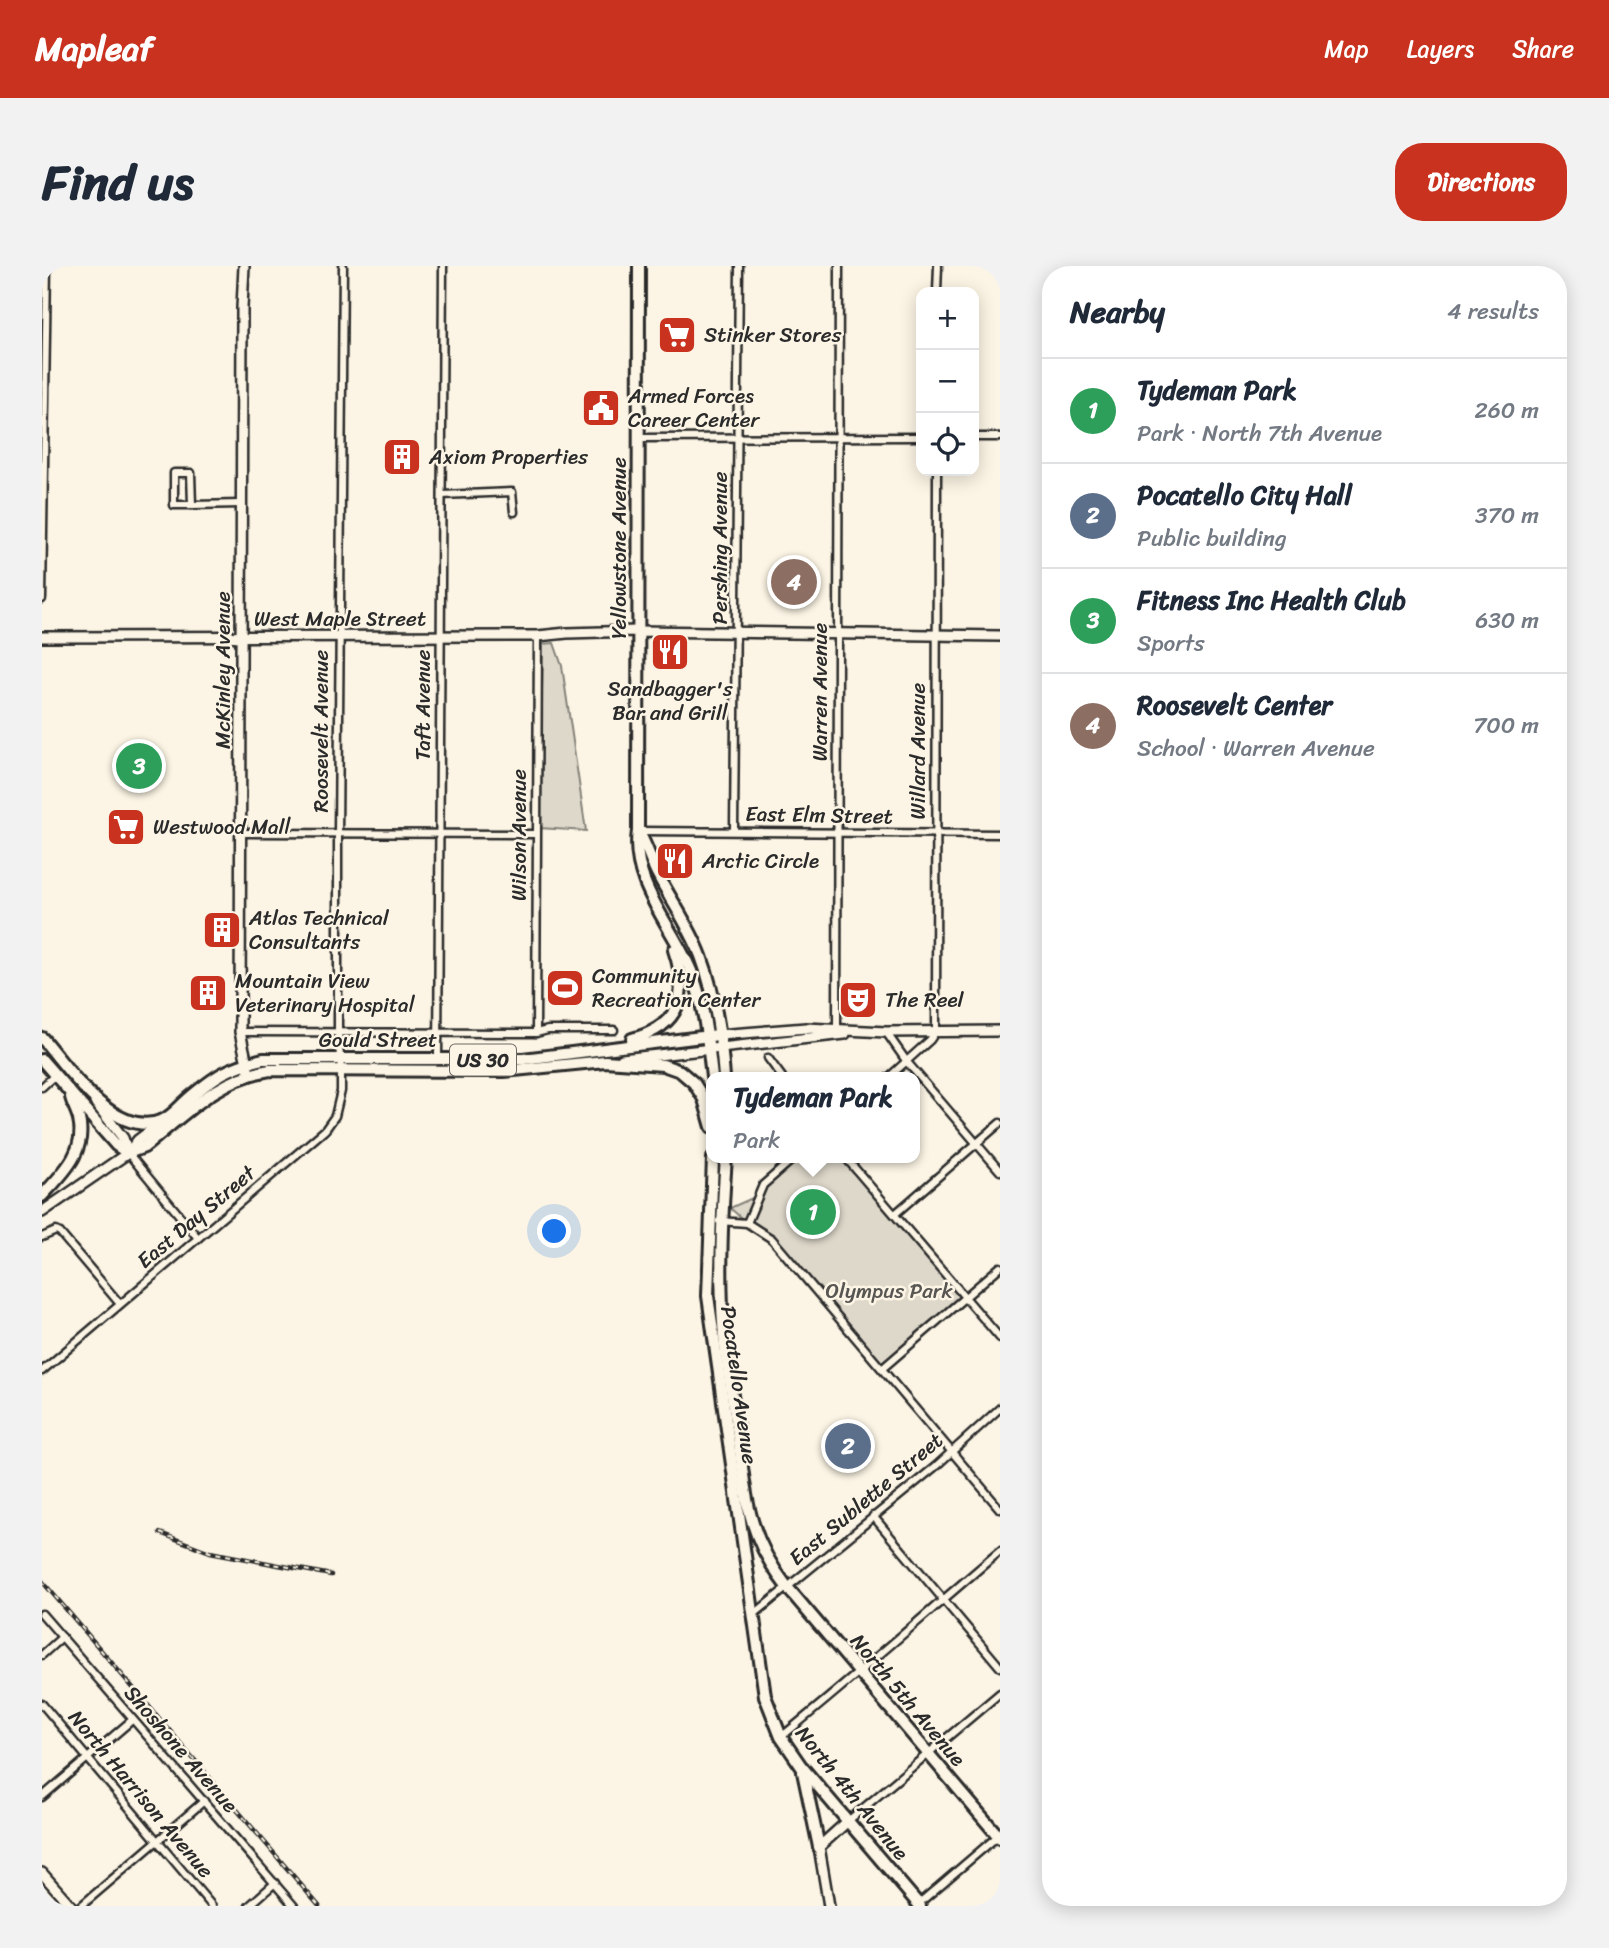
<!DOCTYPE html>
<meta charset="utf-8">
<style>
:root{--surface:#fff;--page:#f2f2f3;--text:#1f2937;--muted:#747a83;--line:#e0e1e3;--accent:#c8321e}
body{margin:0;font-family:Sriracha,sans-serif;background:var(--page);color:var(--text)}
.controls{position:absolute;right:21px;top:21px;display:grid;overflow:hidden;border-radius:14px;box-shadow:0 4px 18px #0003}
.controls button{width:63px;height:63px;display:grid;place-items:center;padding:0;border:0;border-bottom:2px solid var(--line);background:var(--surface);color:var(--text);font:35px sans-serif}
.you{position:absolute;left:513px;top:966px;width:24px;height:24px;margin:-18px;border:5px solid #fff;border-radius:50%;background:#1a73e8;box-shadow:0 0 0 10px #1a73e833}
.badge{display:grid;place-items:center;width:46px;height:46px;border-radius:50%;background:var(--accent);color:#fff;font-size:23px;font-weight:700}
.pin{position:absolute;translate:-50% -50%;border:4px solid #fff;box-shadow:0 2px 7px #0006}
.popup{position:absolute;left:664px;top:806px;width:214px;height:91px;box-sizing:border-box;display:grid;place-content:center;border-radius:14px;background:var(--surface);filter:drop-shadow(0 2px 5px #0005);font-size:23px;white-space:nowrap;color:var(--muted)}
.popup b{font-size:26px;color:var(--text)}
.popup::after{content:'';position:absolute;left:50%;top:100%;margin-left:-14px;border:14px solid transparent;border-top-color:var(--surface)}
.list{margin:0;padding:0;list-style:none}
h2{display:flex;justify-content:space-between;align-items:center;height:91px;margin:0;padding:0 28px;font-size:30px}
h2 small{font-size:23px;font-weight:400;color:var(--muted)}
.list li{display:grid;grid-template-columns:46px 1fr auto;gap:21px;align-items:center;box-sizing:border-box;height:105px;padding:0 28px;border-top:2px solid var(--line)}
.list b{display:block;font-size:26px;white-space:nowrap}
.list p{margin:0;font-size:23px;white-space:nowrap;color:var(--muted)}
.list em{font-size:23px;font-style:normal;color:var(--muted)}
.icon{flex:none;width:38px;height:38px;fill:none;stroke:currentColor;stroke-width:2;stroke-linecap:round;stroke-linejoin:round}
.map{position:relative;flex:none;width:958px;height:1640px;overflow:hidden;border-radius:28px}
header{display:flex;align-items:center;gap:42px;box-sizing:border-box;height:98px;padding:0 35px;background:var(--accent);color:#fff}
header strong{font-size:33px}
nav{display:flex;gap:38px;margin-inline-start:auto;font-size:24px}
.intro{display:flex;align-items:center;justify-content:space-between;box-sizing:border-box;height:168px;padding:0 42px}
h1{margin:0;font-size:49px}
.button{padding:18px 32px;border-radius:28px;background:var(--accent);color:#fff;font-size:24px;font-weight:700}
main{display:flex;gap:42px;padding:0 42px}
aside{flex:1;background:var(--surface);border-radius:28px;box-shadow:0 4px 18px #0003}
.map>svg:first-child{display:block}
</style>
<header>
<strong>Mapleaf</strong>
<nav><a>Map</a><a>Layers</a><a>Share</a></nav>
</header>
<div class="intro"><h1>Find us</h1><a class="button">Directions</a></div>
<main>
<div class="map">
<svg width="958" height="1640" viewBox="0 0 958 1640">
<rect width="100%" height="100%" fill="#fcf5e5"/>
<filter id="ink" filterUnits="userSpaceOnUse"><feTurbulence type="fractalNoise" baseFrequency=".0143" numOctaves="2"/><feDisplacementMap in="SourceGraphic" scale="14" xChannelSelector="R" yChannelSelector="G"/><feConvolveMatrix kernelMatrix="1 2 1 2 8 2 1 2 1" color-interpolation-filters="sRGB"/></filter>
<g filter="url(#ink)">
<g fill="#ded8ca" stroke="#84827a" stroke-width="2">
<path d="M512 377 520 400 544 565 497 562 501 378Z"/>
<path d="M752 892H804L924 1031 841 1102 730 973 705 957 688 942 715 930 721 919Z"/>
</g>
<g fill="none" stroke-linecap="round" stroke-linejoin="round">
<g stroke="#2b2b2b" stroke-width="11">
<g id="street">
<path d="M895 26 896 0"/>
<path d="M932 171H958"/>
<path d="M597 172 879 171"/>
<path d="M132 207H149L150 239H132Z"/>
<path d="M400 229 470 226 472 246"/>
<path d="M150 239 199 238"/>
<path d="M0 333 5 0"/>
<path d="M596 565 958 568"/>
<path d="M692 565 697 0"/>
<path d="M198 567 494 568"/>
<path d="M795 765 797 0"/>
<path d="M198 766 494 767 506 764H572"/>
<path d="M844 766 865 796 958 905"/>
<path d="M494 767 496 370"/>
<path d="M726 792 740 811"/>
<path d="M396 794 401 0"/>
<path d="M847 811 888 774 894 765 895 205"/>
<path d="M0 821 13 809"/>
<path d="M86 887 156 972"/>
<path d="M804 892 958 1072"/>
<path d="M853 948 958 857"/>
<path d="M677 955 705 957 730 973 958 1243"/>
<path d="M705 957 721 919 752 892"/>
<path d="M0 971 14 965 18 967 78 1038"/>
<path d="M841 1102 958 1001"/>
<path d="M0 1105 283 864 293 850 299 825V804L296 766V568L301 0"/>
<path d="M831 1250 958 1401"/>
<path d="M0 1348 252 1640"/>
<path d="M710 1350 894 1200 958 1142"/>
<path d="M0 1389 20 1371"/>
<path d="M0 1438 170 1640"/>
<path d="M739 1471C813 1411 885 1347 958 1285"/>
<path d="M0 1531 90 1454"/>
<path d="M806 1555 958 1427"/>
<path d="M875 1639 957 1569"/>
<path d="M39 1640 162 1535"/>
<path d="M207 1640 233 1617"/>
</g>
</g>
<g stroke="#2b2b2b" stroke-width="14">
<g id="secondary">
<path d="M202 0 200 42 198 766 206 802"/>
<path d="M0 371 496 370 525 367 595 365 958 370"/>
<path d="M676 769 764 762 844 766 958 765"/>
<path d="M580 793 803 768"/>
<path d="M53 836 81 872 86 887"/>
<path d="M0 946 86 887 96 874 121 855"/>
<path d="M0 1607 29 1640"/>
<path d="M787 1640 777 1581 806 1555"/>
</g>
</g>
<g stroke="#2b2b2b" stroke-width="16">
<g id="primary">
<path d="M597 0 596 565C588 619 633 662 651 710 663 742 666 778 670 811"/>
<path d="M596 565C605 579 608 594 616 609 630 636 648 661 659 690 673 727 679 771 682 811"/>
<path d="M0 772C26 802 73 875 121 854 130 850 139 839 146 833 173 810 186 801 221 793H481L676 769"/>
<path d="M590 773C639 760 647 728 632 684"/>
<path d="M0 794 74 879 86 887 102 881C141 850 176 812 228 804L462 805 563 795 621 799 638 805 652 817 662 833 670 861"/>
<path d="M671 892 666 1030 723 1430 739 1471 759 1500 878 1640"/>
<path d="M684 892C680 946 677 1002 681 1057 683 1092 690 1127 695 1162 704 1227 703 1267 745 1321L958 1572"/>
<path d="M0 930C20 908 45 886 37 853 35 845 31 839 29 831"/>
<path d="M761 1506 777 1581"/>
</g>
</g>
<use href="#street" stroke="#fcf5e5" stroke-width="6"/>
<use href="#secondary" stroke="#fcf5e5" stroke-width="9"/>
<use href="#primary" stroke="#fcf5e5" stroke-width="10"/>
<g stroke="#2b2b2b" stroke-width="4.5">
<g id="rail">
<path d="M118 1267 168 1286 289 1309"/>
<path d="M0 1315 277 1640"/>
</g>
</g>
<use href="#rail" stroke="#fcf5e5" stroke-width="2" stroke-dasharray="5" stroke-linecap="butt"/>
</g>
</g>
<defs>
<g id="supermarket-square" transform="scale(2.0125)"><rect x="-9" y="-9" width="18" height="18" rx="4" fill="#c8321e" stroke="#fcf5e5"/><path d="M-6-5.5h2.5l.6 2H6L4.5 2H-2.5L-4.4-4H-6ZM-1.5 3.2a1.3 1.3 0 1 0 .1 0ZM3 3.2a1.3 1.3 0 1 0 .1 0Z" fill="#fff"/></g>
<g id="civic-square" transform="scale(2.0125)"><rect x="-9" y="-9" width="18" height="18" rx="4" fill="#c8321e" stroke="#fcf5e5"/><path d="M-.6-6.5H3V-4.5H.6V-3L4-1V1h2V6H-6V1h2V-1L-.6-3ZM-1.2 2.5V6h2.4V2.5Z" fill="#fff"/></g>
<g id="building-square" transform="scale(2.0125)"><rect x="-9" y="-9" width="18" height="18" rx="4" fill="#c8321e" stroke="#fcf5e5"/><path d="M-4-6H4V6H1V3H-1V6H-4ZM-2.5-4.3h1.7v1.8h-1.7ZM.8-4.3h1.7v1.8H.8ZM-2.5-1h1.7V.8h-1.7ZM.8-1h1.7V.8H.8Z" fill="#fff"/></g>
<g id="restaurant-square" transform="scale(2.0125)"><rect x="-9" y="-9" width="18" height="18" rx="4" fill="#c8321e" stroke="#fcf5e5"/><path d="M-5-6h1v4h1v-4h1v4h1v-4h1v5L-1.5 .5V6h-2V.5L-5-1ZM5-6V6H3V1.5H1.5Q1.5-4 5-6Z" fill="#fff"/></g>
<g id="stadium-square" transform="scale(2.0125)"><rect x="-9" y="-9" width="18" height="18" rx="4" fill="#c8321e" stroke="#fcf5e5"/><path d="M0-5a6.5 5 0 1 0 0 10a6.5 5 0 1 0 0-10ZM-3.5-1.8h7v3.6h-7Z" fill="#fff"/></g>
<g id="theatre-square" transform="scale(2.0125)"><rect x="-9" y="-9" width="18" height="18" rx="4" fill="#c8321e" stroke="#fcf5e5"/><path d="M-5-5.5Q0-4 5-5.5V0Q5 5 0 6Q-5 5-5 0ZM-3.3-2.5H-1v1.5H-3.3ZM1-2.5H3.3v1.5H1ZM-2.8 1Q0 5.5 2.8 1Z" fill="#fff"/></g>
</defs>
<g fill-rule="evenodd">
<use href="#supermarket-square" x="635" y="69"/>
<use href="#civic-square" x="559" y="142"/>
<use href="#building-square" x="360" y="191"/>
<use href="#restaurant-square" x="628" y="386"/>
<use href="#supermarket-square" x="84" y="561"/>
<use href="#restaurant-square" x="633" y="595"/>
<use href="#building-square" x="180" y="664"/>
<use href="#stadium-square" x="523" y="722"/>
<use href="#building-square" x="166" y="727"/>
<use href="#theatre-square" x="816" y="734"/>
</g>
<g text-anchor="middle" dominant-baseline="central" stroke-width="5" stroke-linejoin="round" paint-order="stroke">
<rect fill="#fcf5e5" stroke="#6a6863" stroke-width="2" x="408" y="778.5" width="66" height="31" rx="5"/>
<g font-size="19" font-weight="bold" fill="#2b2b2b">
<text x="441" y="794">US 30</text>
</g>
<g font-size="21" fill="#2b2b2b" stroke="#fcf5e5" text-anchor="start">
<text x="662" y="69">Stinker Stores</text>
<text x="586" y="130">Armed Forces<tspan x="586" dy="24">Career Center</tspan></text>
<text x="387" y="191">Axiom Properties</text>
<text x="628" y="423" text-anchor="middle">Sandbagger's<tspan x="628" dy="24">Bar and Grill</tspan></text>
<text x="111" y="561">Westwood Mall</text>
<text x="660" y="595">Arctic Circle</text>
<text x="207" y="652">Atlas Technical<tspan x="207" dy="24">Consultants</tspan></text>
<text x="550" y="710">Community<tspan x="550" dy="24">Recreation Center</tspan></text>
<text x="193" y="715">Mountain View<tspan x="193" dy="24">Veterinary Hospital</tspan></text>
<text x="843" y="734">The Reel</text>
</g>
<g font-size="21" fill="#2b2b2b" stroke="#fcf5e5">
<text transform="translate(577 282) rotate(-90)">Yellowstone Avenue</text>
<text transform="translate(678 282) rotate(-90)">Pershing Avenue</text>
<text x="298" y="353">West Maple Street</text>
<text transform="translate(181 404) rotate(-90)">McKinley Avenue</text>
<text transform="translate(778 426) rotate(-90)">Warren Avenue</text>
<text transform="translate(381 439) rotate(-90)">Taft Avenue</text>
<text transform="translate(279 465) rotate(-90)">Roosevelt Avenue</text>
<text transform="translate(876 485) rotate(-90)">Willard Avenue</text>
<text transform="translate(777 549) rotate(1)">East Elm Street</text>
<text transform="translate(477 569) rotate(-90)">Wilson Avenue</text>
<text x="336" y="774">Gould Street</text>
<text transform="translate(154 951) rotate(-40)">East Day Street</text>
<text transform="translate(697 1119) rotate(82)">Pocatello Avenue</text>
<text transform="translate(824 1233) rotate(-40)">East Sublette Street</text>
<text transform="translate(866 1434) rotate(50)">North 5th Avenue</text>
<text transform="translate(139 1483) rotate(49)">Shoshone Avenue</text>
<text transform="translate(810 1527) rotate(51)">North 4th Avenue</text>
<text transform="translate(99 1528) rotate(50)">North Harrison Avenue</text>
</g>
<g font-size="21" fill="#585653" stroke="#fcf5e5">
<text x="847" y="1025">Olympus Park</text>
</g>
</g>
</svg>
<div class="controls">
<button>+</button>
<button>−</button>
<button><svg class="icon" aria-label="locate" viewBox="0 0 24 24"><circle cx="12" cy="12" r="6"/><path d="M12 2v4M12 18v4M2 12h4M18 12h4"/></svg></button>
</div>
<div class="you"></div>
<div class="pin badge" style="left:771px;top:946px;background:#2e9e5b">1</div>
<div class="popup"><b>Tydeman Park</b>Park</div>
<div class="pin badge" style="left:806px;top:1180px;background:#5c6f8a">2</div>
<div class="pin badge" style="left:97px;top:500px;background:#2e9e5b">3</div>
<div class="pin badge" style="left:752px;top:316px;background:#8d6e63">4</div>
</div>
<aside>
<h2>Nearby<small>4 results</small></h2>
<ul class="list">
<li><span class="badge" style="background:#2e9e5b">1</span><div><b>Tydeman Park</b><p>Park · North 7th Avenue</p></div><em>260 m</em></li>
<li><span class="badge" style="background:#5c6f8a">2</span><div><b>Pocatello City Hall</b><p>Public building</p></div><em>370 m</em></li>
<li><span class="badge" style="background:#2e9e5b">3</span><div><b>Fitness Inc Health Club</b><p>Sports</p></div><em>630 m</em></li>
<li><span class="badge" style="background:#8d6e63">4</span><div><b>Roosevelt Center</b><p>School · Warren Avenue</p></div><em>700 m</em></li>
</ul>
</aside>
</main>
